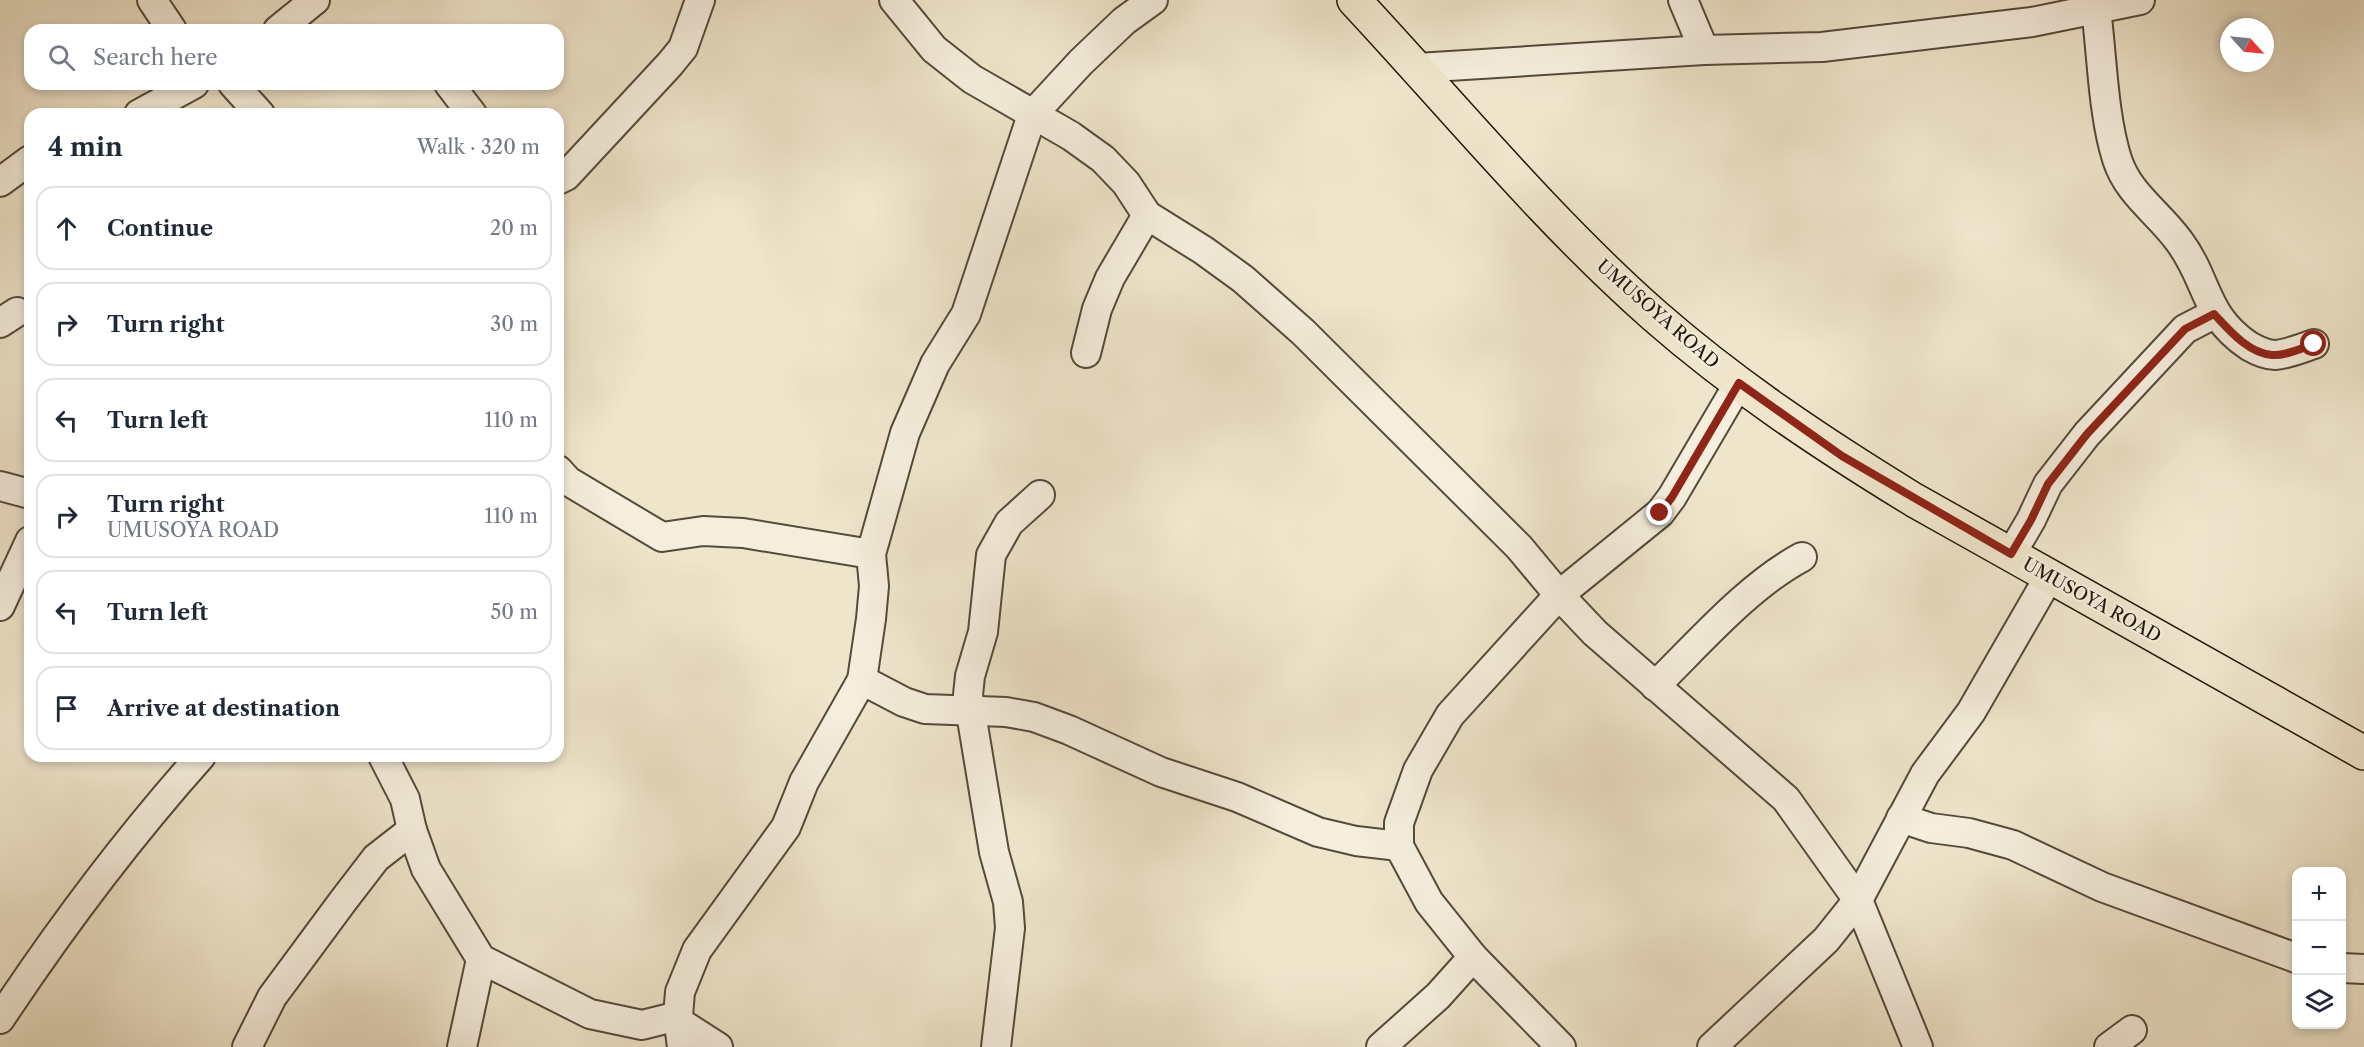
<!DOCTYPE html>
<meta charset="utf-8">
<style>
:root{--surface:#fff;--page:#f6f6f7;--text:#1f2937;--muted:#747a83;--line:#e0e1e3}
body{margin:0;font-family:"Libre Caslon Text",serif;background:var(--page);color:var(--text)}
.controls{position:absolute;right:18px;bottom:18px;display:grid;overflow:hidden;border-radius:12px;box-shadow:0 3px 9px #0003}
.controls button{width:54px;height:54px;display:grid;place-items:center;padding:0;border:0;border-bottom:2px solid var(--line);background:var(--surface);color:var(--text);font:30px sans-serif}
.compass{position:absolute;left:2220px;top:18px;width:54px;height:54px;border-radius:50%;background:var(--surface);box-shadow:0 3px 9px #0003;rotate:117deg}
.stop{position:absolute;width:18px;height:18px;margin:-14px;border:4px solid #8f2418;border-radius:50%;background:#fff}
.stop.end{background:#8f2418;border-color:#fff;box-shadow:0 2px 6px #0008}
.list{margin:0;padding:0;list-style:none}
h2{display:flex;justify-content:space-between;align-items:center;height:78px;margin:0;padding:0 24px;font-size:26px}
h2 small{font-size:20px;font-weight:400;color:var(--muted)}
.list li{display:grid;grid-template-columns:39px 1fr auto;gap:18px;align-items:center;box-sizing:border-box;height:84px;margin:0 12px 12px;padding:0 12px;border:2px solid var(--line);border-radius:18px}
.list b{display:block;font-size:22px;white-space:nowrap}
.list p{margin:0;font-size:20px;white-space:nowrap;color:var(--muted)}
.list em{font-size:20px;font-style:normal;color:var(--muted)}
.icon{flex:none;width:33px;height:33px;fill:none;stroke:currentColor;stroke-width:2;stroke-linecap:round;stroke-linejoin:round}
.map{position:relative;flex:none;width:2364px;height:1047px;overflow:hidden}
.search{position:absolute;background:var(--surface);box-shadow:0 3px 9px #0003;left:24px;top:24px;width:540px;height:66px;display:flex;align-items:center;gap:15px;box-sizing:border-box;padding:0 21px;border-radius:18px;color:var(--muted);font-size:22px}
.panel{position:absolute;background:var(--surface);box-shadow:0 3px 9px #0003;left:24px;top:108px;width:540px;height:654px;border-radius:18px}
.map>svg:first-child{display:block}
</style>
<div class="map">
<svg width="2364" height="1047" viewBox="0 0 2364 1047">
<rect width="100%" height="100%" fill="#efe5cb"/>
<filter id="stains"><feTurbulence type="fractalNoise" baseFrequency=".00333" numOctaves="4"/><feColorMatrix values="0 0 0 0 .2 0 0 0 0 .09 0 0 0 0 .02 0 0 0 .5 -.17"/></filter>
<radialGradient id="worn" r=".72"><stop offset=".6" stop-color="#630" stop-opacity="0"/><stop offset="1" stop-color="#630" stop-opacity=".3"/></radialGradient>
<g fill="none" stroke-linecap="round" stroke-linejoin="round">
<g stroke="#564a3a" stroke-width="32">
<g id="minor">
<path d="M152 0 172 30"/>
<path d="M894 0 934 49 972 79 1071 136 1103 159 1126 183 1147 215 1203 250 1243 279 1303 332 1519 547 1559 595 1595 633 1786 799 1858 900 1918 1047"/>
<path d="M1683 0 1704 50"/>
<path d="M2096 9C2102 55 2103 115 2117 159 2128 194 2158 212 2179 241 2209 281 2203 315 2249 346 2256 350 2267 355 2275 355 2288 354 2302 348 2314 344"/>
<path d="M278 30 315 0"/>
<path d="M1417 68 1704 50 1822 47 2032 22 2140 0"/>
<path d="M233 84 260 114"/>
<path d="M449 84 472 114"/>
<path d="M139 114 194 84"/>
<path d="M558 180 566 176 670 64 683 48 700 0"/>
<path d="M0 182 30 160"/>
<path d="M0 323 17 312"/>
<path d="M1086 353 1097 309 1110 278 1147 215"/>
<path d="M558 470 568 481 662 537 703 531 743 533 871 554"/>
<path d="M0 486 30 494"/>
<path d="M2011 554 2031 520 2048 484 2087 434 2185 329 2214 314"/>
<path d="M0 606 30 541"/>
<path d="M862 680 904 702 925 709 1006 712 1034 717 1069 730 1161 772 1237 797 1318 832 1356 841 1399 846"/>
<path d="M1655 686C1698 644 1749 585 1802 557"/>
<path d="M383 756 405 799 412 830 426 869 481 959 590 1014 642 1025 678 1016"/>
<path d="M1901 818 1931 828 1969 833 2013 845 2102 887 2296 958"/>
<path d="M2342 968 2364 969"/>
<path d="M0 1019C61 927 127 839 201 756"/>
<path d="M679 1022 718 1047"/>
<path d="M247 1047 272 997 343 901 376 858 412 830"/>
<path d="M462 1047 481 959"/>
<path d="M682 1047 678 1016 680 992 697 950 786 827 804 782 862 680 871 619 874 586 871 554 905 433 935 364 966 314 1032 115 1081 62 1124 21 1153 0"/>
<path d="M996 1047 1010 928 1008 902 994 852 968 695 970 676 983 632 991 555 1009 523 1040 495"/>
<path d="M1381 1047 1438 996 1473 957"/>
<path d="M1561 1047 1473 957 1429 902 1399 846V823L1418 770 1450 715 1559 595 1660 513 1672 497 1739 383"/>
<path d="M1712 1047 1826 940 1858 900 1925 774 1971 712 2049 577"/>
<path d="M2109 1047 2132 1030"/>
</g>
</g>
<g stroke="#23170a" stroke-width="36">
<path id="major" d="M1354 0C1453 106 1546 220 1655 316 1735 386 1824 445 1914 500L2364 753"/>
</g>
<use href="#minor" stroke="#f5eedd" stroke-width="28"/>
<use href="#major" stroke="#efe5cb" stroke-width="33"/>
</g>
<g fill="none" stroke-linecap="round" stroke-linejoin="round">
<path stroke="#8f2418" stroke-width="8" d="M1660 513 1672 497 1739 383 1842 456 2011 554 2031 520 2048 484 2087 434 2185 329 2214 314C2229 330 2248 353 2272 355 2286 356 2302 348 2314 344"/>
</g>
<g text-anchor="middle" dominant-baseline="central" stroke-width="4.5" stroke-linejoin="round" paint-order="stroke">
<g font-size="18" fill="#23170a" stroke="#f5eedd">
<text transform="translate(1658 314) rotate(41)">UMUSOYA ROAD</text>
<text transform="translate(2092 600) rotate(29)">UMUSOYA ROAD</text>
</g>
</g>
<rect width="100%" height="100%" filter="url(#stains)"/>
<rect width="100%" height="100%" fill="url(#worn)"/>
</svg>
<div class="controls">
<button>+</button>
<button>−</button>
<button><svg class="icon" aria-label="layers" viewBox="0 0 24 24"><path d="M12 4l9 5-9 5-9-5zM3 14l9 5 9-5"/></svg></button>
</div>
<svg class="compass" viewBox="-18 -18 36 36"><path d="M0-13l5 13h-10z" fill="#e53935"/><path d="M0 13l5-13h-10z" fill="#747a83"/></svg>
<div class="stop" style="left:2314px;top:344px"></div>
<div class="stop end" style="left:1660px;top:513px"></div>
<div class="search"><svg class="icon" aria-label="search" viewBox="0 0 24 24"><circle cx="10" cy="10" r="6"/><path d="M15 15l6 6"/></svg>Search here</div>
<section class="panel">
<h2>4 min<small>Walk · 320 m</small></h2>
<ul class="list">
<li><svg class="icon" aria-label="ahead" viewBox="0 0 24 24"><path d="M12 20V5M6 11l6-6 6 6"/></svg><div><b>Continue</b></div><em>20 m</em></li>
<li><svg class="icon" aria-label="right" viewBox="0 0 24 24"><path d="M7 20v-9h11M14 6l5 5-5 5"/></svg><div><b>Turn right</b></div><em>30 m</em></li>
<li><svg class="icon" aria-label="left" viewBox="0 0 24 24"><path d="M17 20v-9H6M10 6l-5 5 5 5"/></svg><div><b>Turn left</b></div><em>110 m</em></li>
<li><svg class="icon" aria-label="right" viewBox="0 0 24 24"><path d="M7 20v-9h11M14 6l5 5-5 5"/></svg><div><b>Turn right</b><p>UMUSOYA ROAD</p></div><em>110 m</em></li>
<li><svg class="icon" aria-label="left" viewBox="0 0 24 24"><path d="M17 20v-9H6M10 6l-5 5 5 5"/></svg><div><b>Turn left</b></div><em>50 m</em></li>
<li><svg class="icon" aria-label="arrive" viewBox="0 0 24 24"><path d="M6 21V4h12l-3 4 3 4H6"/></svg><div><b>Arrive at destination</b></div></li>
</ul>
</section>
</div>
